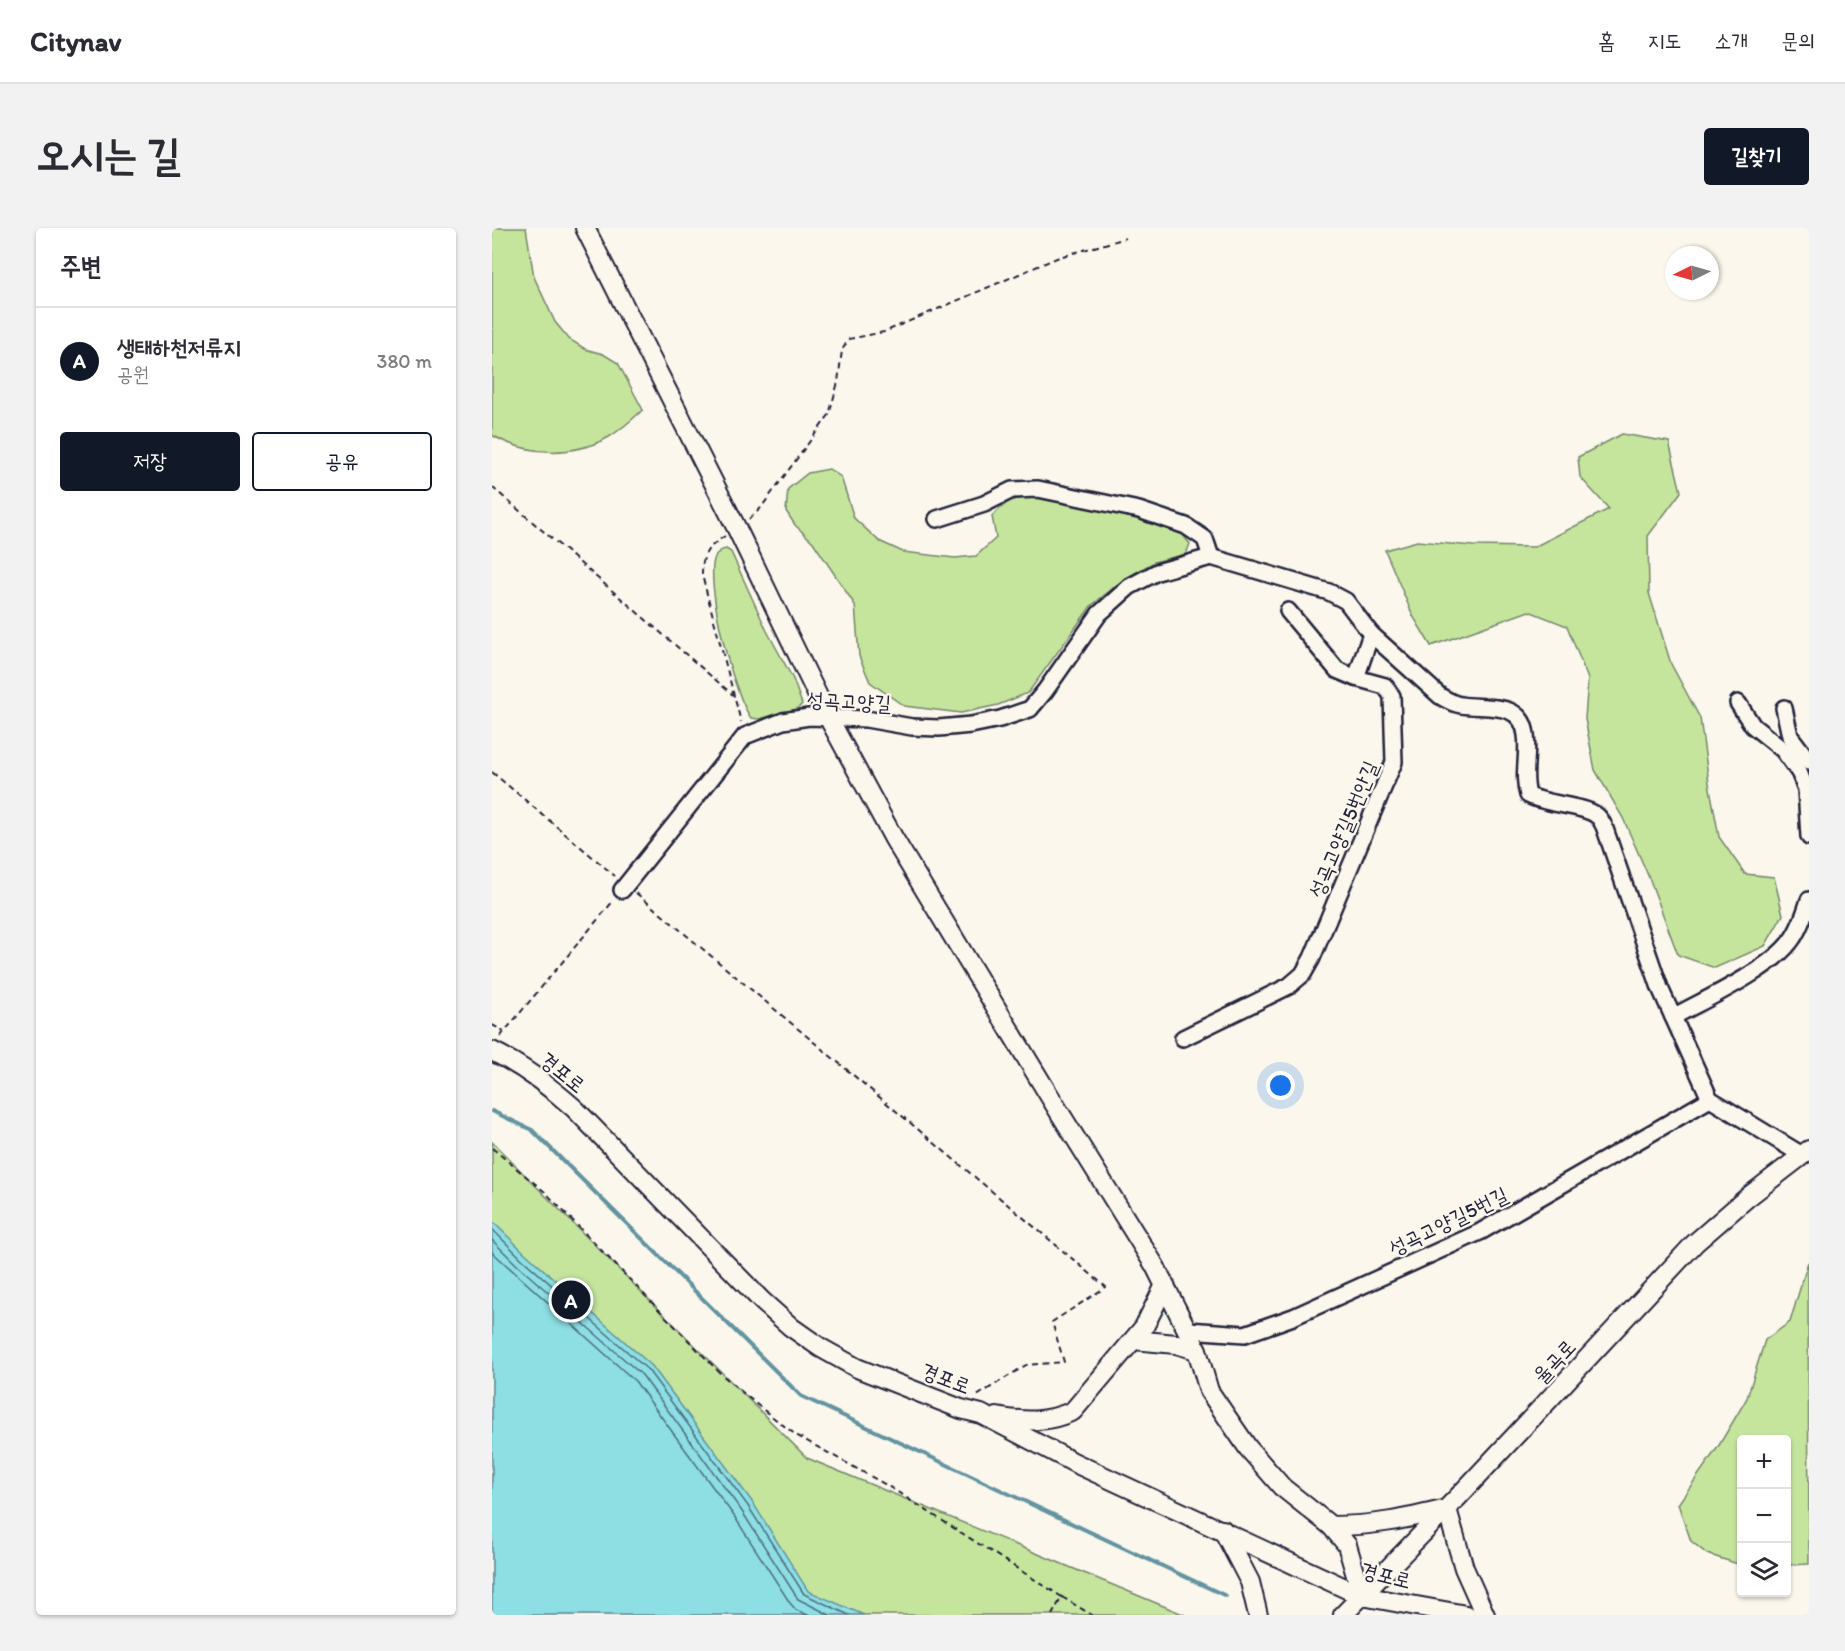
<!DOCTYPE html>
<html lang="ko">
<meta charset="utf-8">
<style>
:root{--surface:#fff;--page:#f2f2f3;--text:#2b2b33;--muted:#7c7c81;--line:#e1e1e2;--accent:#111827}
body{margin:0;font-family:Itim,"Poor Story",sans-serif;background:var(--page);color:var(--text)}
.controls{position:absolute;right:18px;bottom:18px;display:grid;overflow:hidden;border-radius:6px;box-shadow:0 2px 4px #0004}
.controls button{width:54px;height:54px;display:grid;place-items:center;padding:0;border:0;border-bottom:2px solid var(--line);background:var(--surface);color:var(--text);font:30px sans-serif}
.compass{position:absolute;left:1173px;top:18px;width:54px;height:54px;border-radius:50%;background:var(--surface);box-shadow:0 2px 4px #0004;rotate:265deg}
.you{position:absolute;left:789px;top:858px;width:21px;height:21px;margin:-15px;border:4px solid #fff;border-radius:50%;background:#1a73e8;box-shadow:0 0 0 9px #1a73e833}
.badge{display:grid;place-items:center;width:39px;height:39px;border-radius:50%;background:var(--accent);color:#fff;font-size:20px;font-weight:700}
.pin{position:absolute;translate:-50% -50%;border:3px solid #fff;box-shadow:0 2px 6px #0006}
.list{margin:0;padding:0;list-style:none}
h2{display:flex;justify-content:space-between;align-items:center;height:78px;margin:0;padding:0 24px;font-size:26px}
h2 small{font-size:20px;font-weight:400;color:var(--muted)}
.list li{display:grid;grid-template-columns:39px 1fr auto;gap:18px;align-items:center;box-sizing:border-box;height:108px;padding:0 24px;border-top:2px solid var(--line)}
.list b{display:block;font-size:22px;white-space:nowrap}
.list p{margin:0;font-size:20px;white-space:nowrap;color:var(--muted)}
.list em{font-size:20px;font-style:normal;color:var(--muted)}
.actions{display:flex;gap:12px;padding:18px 24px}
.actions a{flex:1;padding:14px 0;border:2px solid var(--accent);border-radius:6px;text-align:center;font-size:21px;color:var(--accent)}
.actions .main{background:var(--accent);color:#fff}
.icon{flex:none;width:33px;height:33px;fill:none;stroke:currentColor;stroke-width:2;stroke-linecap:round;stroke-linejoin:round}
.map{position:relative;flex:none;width:1317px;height:1387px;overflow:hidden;border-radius:6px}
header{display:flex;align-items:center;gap:36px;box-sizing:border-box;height:84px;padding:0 30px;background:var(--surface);border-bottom:2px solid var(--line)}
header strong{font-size:28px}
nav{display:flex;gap:33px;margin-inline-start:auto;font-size:21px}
.intro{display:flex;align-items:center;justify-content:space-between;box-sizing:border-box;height:144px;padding:0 36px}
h1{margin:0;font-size:42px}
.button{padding:15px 27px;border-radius:6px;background:var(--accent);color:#fff;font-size:21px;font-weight:700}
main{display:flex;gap:36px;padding:0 36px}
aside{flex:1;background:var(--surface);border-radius:6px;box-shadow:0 2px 4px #0004}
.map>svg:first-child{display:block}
</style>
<header>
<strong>Citynav</strong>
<nav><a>홈</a><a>지도</a><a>소개</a><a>문의</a></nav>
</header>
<div class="intro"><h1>오시는 길</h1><a class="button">길찾기</a></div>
<main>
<aside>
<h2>주변<small></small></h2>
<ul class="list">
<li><span class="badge">A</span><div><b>생태하천저류지</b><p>공원</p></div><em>380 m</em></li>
</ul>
<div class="actions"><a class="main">저장</a><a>공유</a></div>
</aside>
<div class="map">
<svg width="1317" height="1387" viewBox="0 0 1317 1387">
<rect width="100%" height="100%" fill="#fbf7ec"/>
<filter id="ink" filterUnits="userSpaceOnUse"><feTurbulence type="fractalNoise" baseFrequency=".0167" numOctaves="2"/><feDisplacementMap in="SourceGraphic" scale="12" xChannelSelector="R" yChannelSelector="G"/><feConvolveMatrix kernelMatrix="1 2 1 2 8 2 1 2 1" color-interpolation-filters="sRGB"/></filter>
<g filter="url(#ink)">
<g fill="#c5e59d" stroke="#74846c" stroke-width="1.5">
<path d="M0 0H34L42 49 63 94 77 111 93 121 111 126 126 135 151 182C140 191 129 202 117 209 81 229 35 228 0 207Z"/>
<path d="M1130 206 1177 214 1189 264 1156 308 1157 365 1179 436 1208 490 1217 555 1227 609 1253 646 1282 649 1291 687 1273 718 1223 740 1186 727 1158 652 1131 590 1103 542 1093 491 1096 451 1075 398 1037 383 939 418 921 388 893 322 925 313 981 318 1042 319 1117 281 1088 249 1086 229Z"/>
<path d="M337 241 349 249 362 290 387 313 411 324 463 330 484 328 504 310 500 288 518 272 547 268 645 291 690 306 698 316 694 326 662 334 632 351 599 378 536 465 506 477 469 485 412 478 378 454 367 428 363 377 321 314 303 297 294 283 296 261 316 245Z"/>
<path d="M234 321 239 324 275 403 301 451 310 476 305 481 267 491 259 490C242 468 212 354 223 329 225 324 229 322 234 321Z"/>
<path d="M0 914 315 1230 693 1387H0Z"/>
<path d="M1316 1034 1317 1336 1295 1337 1294 1212H1250L1249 1337 1215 1326 1199 1313 1186 1276 1226 1219 1255 1170 1273 1112 1298 1094Z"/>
</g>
<path fill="#8ddfe4" stroke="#6293a0" stroke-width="1.5" d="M0 993 34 1026 160 1138 261 1275 316 1363 372 1387H0Z"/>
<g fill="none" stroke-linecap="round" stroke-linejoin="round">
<g stroke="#4d6e7f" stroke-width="1.5">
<path d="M0 1001 30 1031 156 1142 256 1278 312 1366 357 1387"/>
<path d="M0 1012 25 1037 150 1147 249 1282 306 1371 338 1387"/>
<path d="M0 1024 143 1153 242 1288 298 1375 304 1382 316 1387"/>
</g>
<path stroke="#6293a0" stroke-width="4" d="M0 883 40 902 309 1168 734 1368"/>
<g stroke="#22223b" stroke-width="20">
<g id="minor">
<path d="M445 291 492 276 520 262 546 261 647 282 694 298 713 311 719 329 837 364 854 373 879 406 948 468C955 472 961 476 969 477 993 481 1030 472 1034 507 1037 527 1030 547 1036 567 1054 577 1091 577 1104 587 1108 589 1110 595 1112 598L1168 760 1218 871 1310 927"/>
<path d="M864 450 879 406"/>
<path d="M1246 475 1261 498 1291 522 1307 544 1314 561 1317 609"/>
<path d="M1292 480 1298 508 1317 533"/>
<path d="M130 662 253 508 291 493 317 489 374 491 420 499 447 500 479 497 508 491 538 481 553 463 607 386 637 359 665 344 719 329"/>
<path d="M1181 789C1214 771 1277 742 1298 714 1307 703 1313 685 1317 672"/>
<path d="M691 810 797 758 811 746 820 730 902 534 900 468 893 458 864 450 845 442 796 383"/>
<path d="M696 1102 753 1106 801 1089 988 1004 1218 871"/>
</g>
</g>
<g stroke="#22223b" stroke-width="22">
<g id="tertiary">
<path d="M93 0 245 301 336 489 402 611 566 882 663 1038 705 1122 717 1163 756 1220 790 1259 839 1298 855 1317 870 1368"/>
<path d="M0 823C31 838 56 857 82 880L270 1073 299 1099 329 1120 365 1140 469 1181 489 1186 583 1235 870 1368 974 1387"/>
<path d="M642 1112 684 1116 705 1122"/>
<path d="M505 1189C532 1194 555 1195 581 1183L652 1099 673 1057"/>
<path d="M839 1298C882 1298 914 1291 955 1281L972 1340 993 1387"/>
<path d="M731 1302 758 1354 766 1387"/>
<path d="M851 1387 966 1269 1203 1015 1256 969 1317 922"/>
</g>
</g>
<g stroke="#22223b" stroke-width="2" stroke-dasharray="6 4.5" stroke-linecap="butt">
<path d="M0 259 241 467"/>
<path d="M257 291 268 281 337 187 346 154 350 122 357 111 392 104 567 29 634 10"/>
<path d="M233 308C215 320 210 325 210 347L249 494"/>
<path d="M0 544 123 648"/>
<path d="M144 665 614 1059 560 1094 572 1134 534 1137 485 1168"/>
<path d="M0 797 12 803"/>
<path d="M8 809 122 672"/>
<path d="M0 920 53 964 229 1146 269 1180 304 1207 396 1258 570 1369 560 1387"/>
<path d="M570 1369 600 1387"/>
</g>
<use href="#minor" stroke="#fbf7ec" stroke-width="15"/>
<use href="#tertiary" stroke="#fbf7ec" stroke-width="18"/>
</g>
</g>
<g text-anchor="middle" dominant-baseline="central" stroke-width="4.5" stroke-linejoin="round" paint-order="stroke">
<g font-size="21" fill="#22223b" stroke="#fbf7ec">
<text transform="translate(357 473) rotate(3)">성곡고양길</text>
<text transform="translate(851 601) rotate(-67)">성곡고양길5번안길</text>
<text transform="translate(71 844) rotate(39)">경포로</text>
<text transform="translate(956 993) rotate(-26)">성곡고양길5번길</text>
<text transform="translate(1062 1133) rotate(-47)">율곡로</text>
<text transform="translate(454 1150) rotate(21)">경포로</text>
<text transform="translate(894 1347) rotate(14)">경포로</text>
</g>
</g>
</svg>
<div class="controls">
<button>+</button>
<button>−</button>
<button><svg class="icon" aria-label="layers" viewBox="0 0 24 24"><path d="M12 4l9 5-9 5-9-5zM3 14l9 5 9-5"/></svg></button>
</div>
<svg class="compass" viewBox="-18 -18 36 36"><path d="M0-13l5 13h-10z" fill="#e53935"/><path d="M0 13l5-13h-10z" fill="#7c7c81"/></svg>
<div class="you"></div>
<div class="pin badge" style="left:79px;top:1072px">A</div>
</div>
</main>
